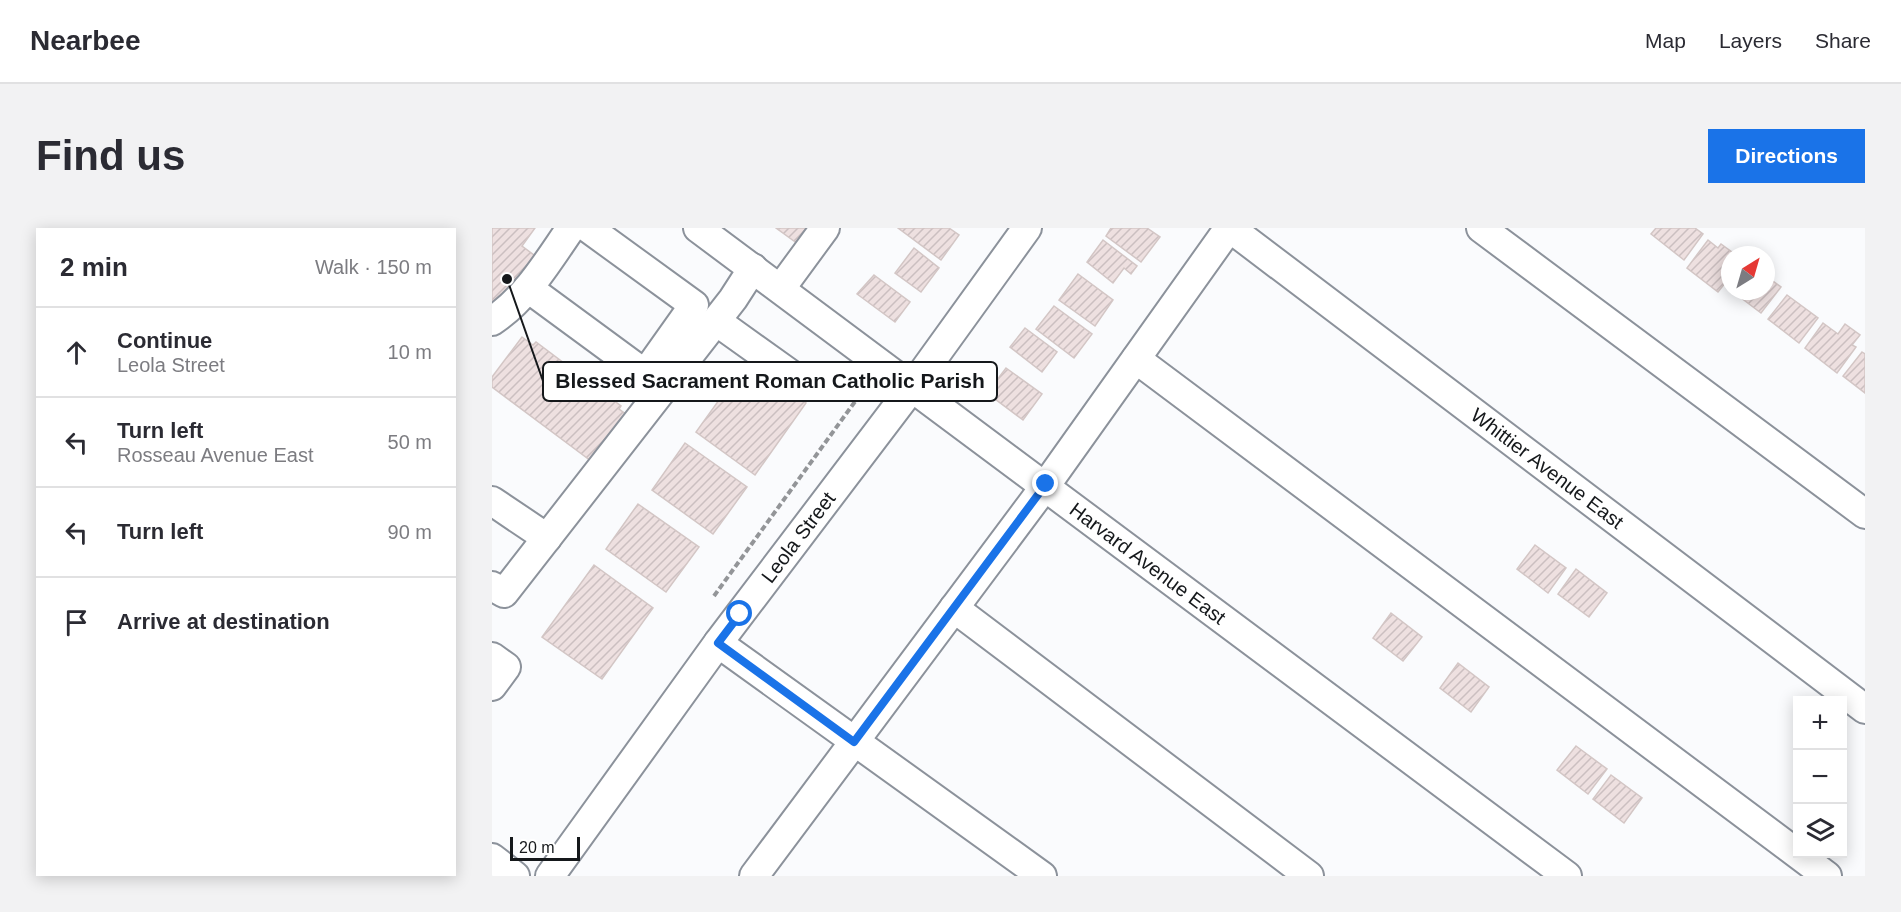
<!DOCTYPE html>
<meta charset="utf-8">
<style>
:root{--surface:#fff;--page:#f2f2f3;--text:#2b2b33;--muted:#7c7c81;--line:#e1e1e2;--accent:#1a73e8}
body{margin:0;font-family:Helvetica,sans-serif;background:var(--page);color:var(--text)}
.controls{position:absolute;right:18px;bottom:18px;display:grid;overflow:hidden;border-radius:0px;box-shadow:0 3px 15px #0003}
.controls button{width:54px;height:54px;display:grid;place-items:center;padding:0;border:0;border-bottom:2px solid var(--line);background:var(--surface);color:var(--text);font:30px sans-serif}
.compass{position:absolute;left:1229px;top:18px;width:54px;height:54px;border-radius:50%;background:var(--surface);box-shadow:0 3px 15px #0003;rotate:37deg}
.scale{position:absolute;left:18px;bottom:15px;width:70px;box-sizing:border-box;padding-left:6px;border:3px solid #15181b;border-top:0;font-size:16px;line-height:21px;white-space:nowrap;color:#15181b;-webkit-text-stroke:4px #fff;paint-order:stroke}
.stop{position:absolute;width:18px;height:18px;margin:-14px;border:4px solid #1a73e8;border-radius:50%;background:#fff}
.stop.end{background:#1a73e8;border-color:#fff;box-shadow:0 2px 6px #0008}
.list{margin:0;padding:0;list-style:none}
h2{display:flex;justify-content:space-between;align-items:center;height:78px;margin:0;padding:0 24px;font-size:26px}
h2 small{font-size:20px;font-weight:400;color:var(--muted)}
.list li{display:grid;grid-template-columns:39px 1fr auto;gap:18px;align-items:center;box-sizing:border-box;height:90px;padding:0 24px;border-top:2px solid var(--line)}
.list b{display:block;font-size:22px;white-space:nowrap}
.list p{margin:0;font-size:20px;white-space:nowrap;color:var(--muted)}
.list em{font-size:20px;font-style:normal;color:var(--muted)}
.icon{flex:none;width:33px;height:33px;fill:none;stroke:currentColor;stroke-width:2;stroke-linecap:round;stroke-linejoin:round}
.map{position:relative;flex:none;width:1373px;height:648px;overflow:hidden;border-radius:0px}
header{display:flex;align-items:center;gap:36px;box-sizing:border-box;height:84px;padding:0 30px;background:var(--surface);border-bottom:2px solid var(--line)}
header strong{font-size:28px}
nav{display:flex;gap:33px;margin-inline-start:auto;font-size:21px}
.intro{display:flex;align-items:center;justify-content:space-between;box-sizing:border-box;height:144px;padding:0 36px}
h1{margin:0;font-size:42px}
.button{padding:15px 27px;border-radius:0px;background:var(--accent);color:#fff;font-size:21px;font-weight:700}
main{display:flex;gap:36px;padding:0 36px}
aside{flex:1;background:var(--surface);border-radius:0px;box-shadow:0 3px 15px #0003}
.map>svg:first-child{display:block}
</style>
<header>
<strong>Nearbee</strong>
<nav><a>Map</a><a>Layers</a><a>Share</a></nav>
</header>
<div class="intro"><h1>Find us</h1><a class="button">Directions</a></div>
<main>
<aside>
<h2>2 min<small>Walk · 150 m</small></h2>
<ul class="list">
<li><svg class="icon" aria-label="ahead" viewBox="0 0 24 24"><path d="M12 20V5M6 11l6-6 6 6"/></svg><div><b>Continue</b><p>Leola Street</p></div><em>10 m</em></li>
<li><svg class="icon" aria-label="left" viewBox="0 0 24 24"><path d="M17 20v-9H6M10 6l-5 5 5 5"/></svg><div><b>Turn left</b><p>Rosseau Avenue East</p></div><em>50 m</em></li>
<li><svg class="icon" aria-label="left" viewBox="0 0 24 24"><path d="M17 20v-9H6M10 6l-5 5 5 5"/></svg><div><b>Turn left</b></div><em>90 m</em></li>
<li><svg class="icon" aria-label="arrive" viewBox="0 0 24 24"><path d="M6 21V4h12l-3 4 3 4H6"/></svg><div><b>Arrive at destination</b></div></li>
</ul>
</aside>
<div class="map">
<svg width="1373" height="648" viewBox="0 0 1373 648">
<defs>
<pattern id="building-hatch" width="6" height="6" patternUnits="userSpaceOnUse" patternTransform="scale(1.5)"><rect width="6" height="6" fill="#eee0e0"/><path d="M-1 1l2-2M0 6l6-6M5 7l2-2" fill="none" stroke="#cbbfc0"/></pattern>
</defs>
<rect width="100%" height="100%" fill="#fafbfd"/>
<g fill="url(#building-hatch)" stroke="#d3c6c5" stroke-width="1.5">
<path d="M0 0H43L30 18 46 30 9 79 0 72Z"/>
<path d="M284 0H317L306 16Z"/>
<path d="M406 0H457L467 7 449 32Z"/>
<path d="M619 0H655L668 9 649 34 614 8Z"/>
<path d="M1164 0H1203L1211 6 1192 32 1159 6Z"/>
<path d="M611 12 645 38 639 46 632 40 621 55 595 34Z"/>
<path d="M1216 12 1226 20 1229 16 1244 27H1238V49L1226 64 1195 40Z"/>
<path d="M422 20 447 40 429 64 403 45Z"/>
<path d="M586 46 621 72 603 98 567 72Z"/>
<path d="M382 47 418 74 403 94 365 66Z"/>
<path d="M1274 48 1289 59 1269 85 1240 63H1274Z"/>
<path d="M1295 67 1326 90 1307 115 1276 91Z"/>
<path d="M562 78 600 106 582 130 544 101Z"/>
<path d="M1331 95 1346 106 1353 96 1368 107 1360 117 1364 119 1345 145 1313 120Z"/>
<path d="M533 100 565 124 550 144 518 119Z"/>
<path d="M30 109 41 117 44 114 129 178 127 181 138 189 103 236 0 159V149Z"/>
<path d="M1370 124 1373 126V165L1351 148Z"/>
<path d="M255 133 314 175 263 247 204 204Z"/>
<path d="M514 140 550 166 531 192 495 165Z"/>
<path d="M193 215 255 259 221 306 160 262Z"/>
<path d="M146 276 207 319 174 364 114 321Z"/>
<path d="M1043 317 1074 340 1056 365 1025 341Z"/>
<path d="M102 337 161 380 110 451 50 409Z"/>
<path d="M1084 341 1115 365 1097 389 1066 366Z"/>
<path d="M899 385 930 409 911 433 881 410Z"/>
<path d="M966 435 997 459 979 484 948 460Z"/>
<path d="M1084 518 1115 541 1096 566 1065 542Z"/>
<path d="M1119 547 1150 570 1132 595 1101 571Z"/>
</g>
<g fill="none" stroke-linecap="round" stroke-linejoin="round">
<g stroke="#8c929b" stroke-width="32">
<g id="minor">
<path id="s1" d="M206 0 1075 648"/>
<path id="s2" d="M738 0 1373 481"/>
<path d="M989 0 1373 286"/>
<path d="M36 60 153 146 202 77 96 0"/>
<path d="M289 60 333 0"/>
<path d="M0 93C34 71 56 33 79 0"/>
<path d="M224 93 298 146"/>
<path d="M644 131 1335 648"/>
<path d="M0 273 55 310"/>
<path d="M0 358 12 365 241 71 261 40"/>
<path d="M462 380 817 648"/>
<path d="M226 415 550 648"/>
<path d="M0 429 14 439 0 458"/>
<path d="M0 630 23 648"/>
<path id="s3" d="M58 648 226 415 421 158 535 0"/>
<path d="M262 648 554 257 737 0"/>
</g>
</g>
<path stroke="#939598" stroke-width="4" stroke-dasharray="6 3" stroke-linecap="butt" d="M222 368 375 157"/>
<use href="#minor" stroke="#fff" stroke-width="28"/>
</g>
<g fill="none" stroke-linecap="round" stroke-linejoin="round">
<path stroke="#1a73e8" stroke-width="8" d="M248 386 226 415 362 514 554 256"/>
</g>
<g text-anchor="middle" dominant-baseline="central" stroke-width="5" stroke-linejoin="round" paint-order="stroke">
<g font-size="20" fill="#15181b" stroke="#fff">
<text stroke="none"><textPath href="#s2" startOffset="398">Whittier Avenue East</textPath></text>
<text stroke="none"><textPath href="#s3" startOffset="420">Leola Street</textPath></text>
<text stroke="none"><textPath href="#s1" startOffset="561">Harvard Avenue East</textPath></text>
</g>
</g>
<path fill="none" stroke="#15181b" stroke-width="2" d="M15 51L51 153"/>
<circle fill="#15181b" stroke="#fff" stroke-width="2" cx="15" cy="51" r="6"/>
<rect fill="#fff" stroke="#15181b" stroke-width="2" x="51" y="134" width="454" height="39" rx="6"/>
<g font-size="21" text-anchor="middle" font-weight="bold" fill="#15181b">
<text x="278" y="160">Blessed Sacrament Roman Catholic Parish</text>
</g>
</svg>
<div class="controls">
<button>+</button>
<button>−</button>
<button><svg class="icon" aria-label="layers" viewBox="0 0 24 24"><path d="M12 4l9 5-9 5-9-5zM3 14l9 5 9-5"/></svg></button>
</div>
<svg class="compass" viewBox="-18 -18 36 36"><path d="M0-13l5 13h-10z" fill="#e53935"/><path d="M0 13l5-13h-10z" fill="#7c7c81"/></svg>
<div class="scale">20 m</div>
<div class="stop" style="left:248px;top:386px"></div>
<div class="stop end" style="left:554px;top:256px"></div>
</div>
</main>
